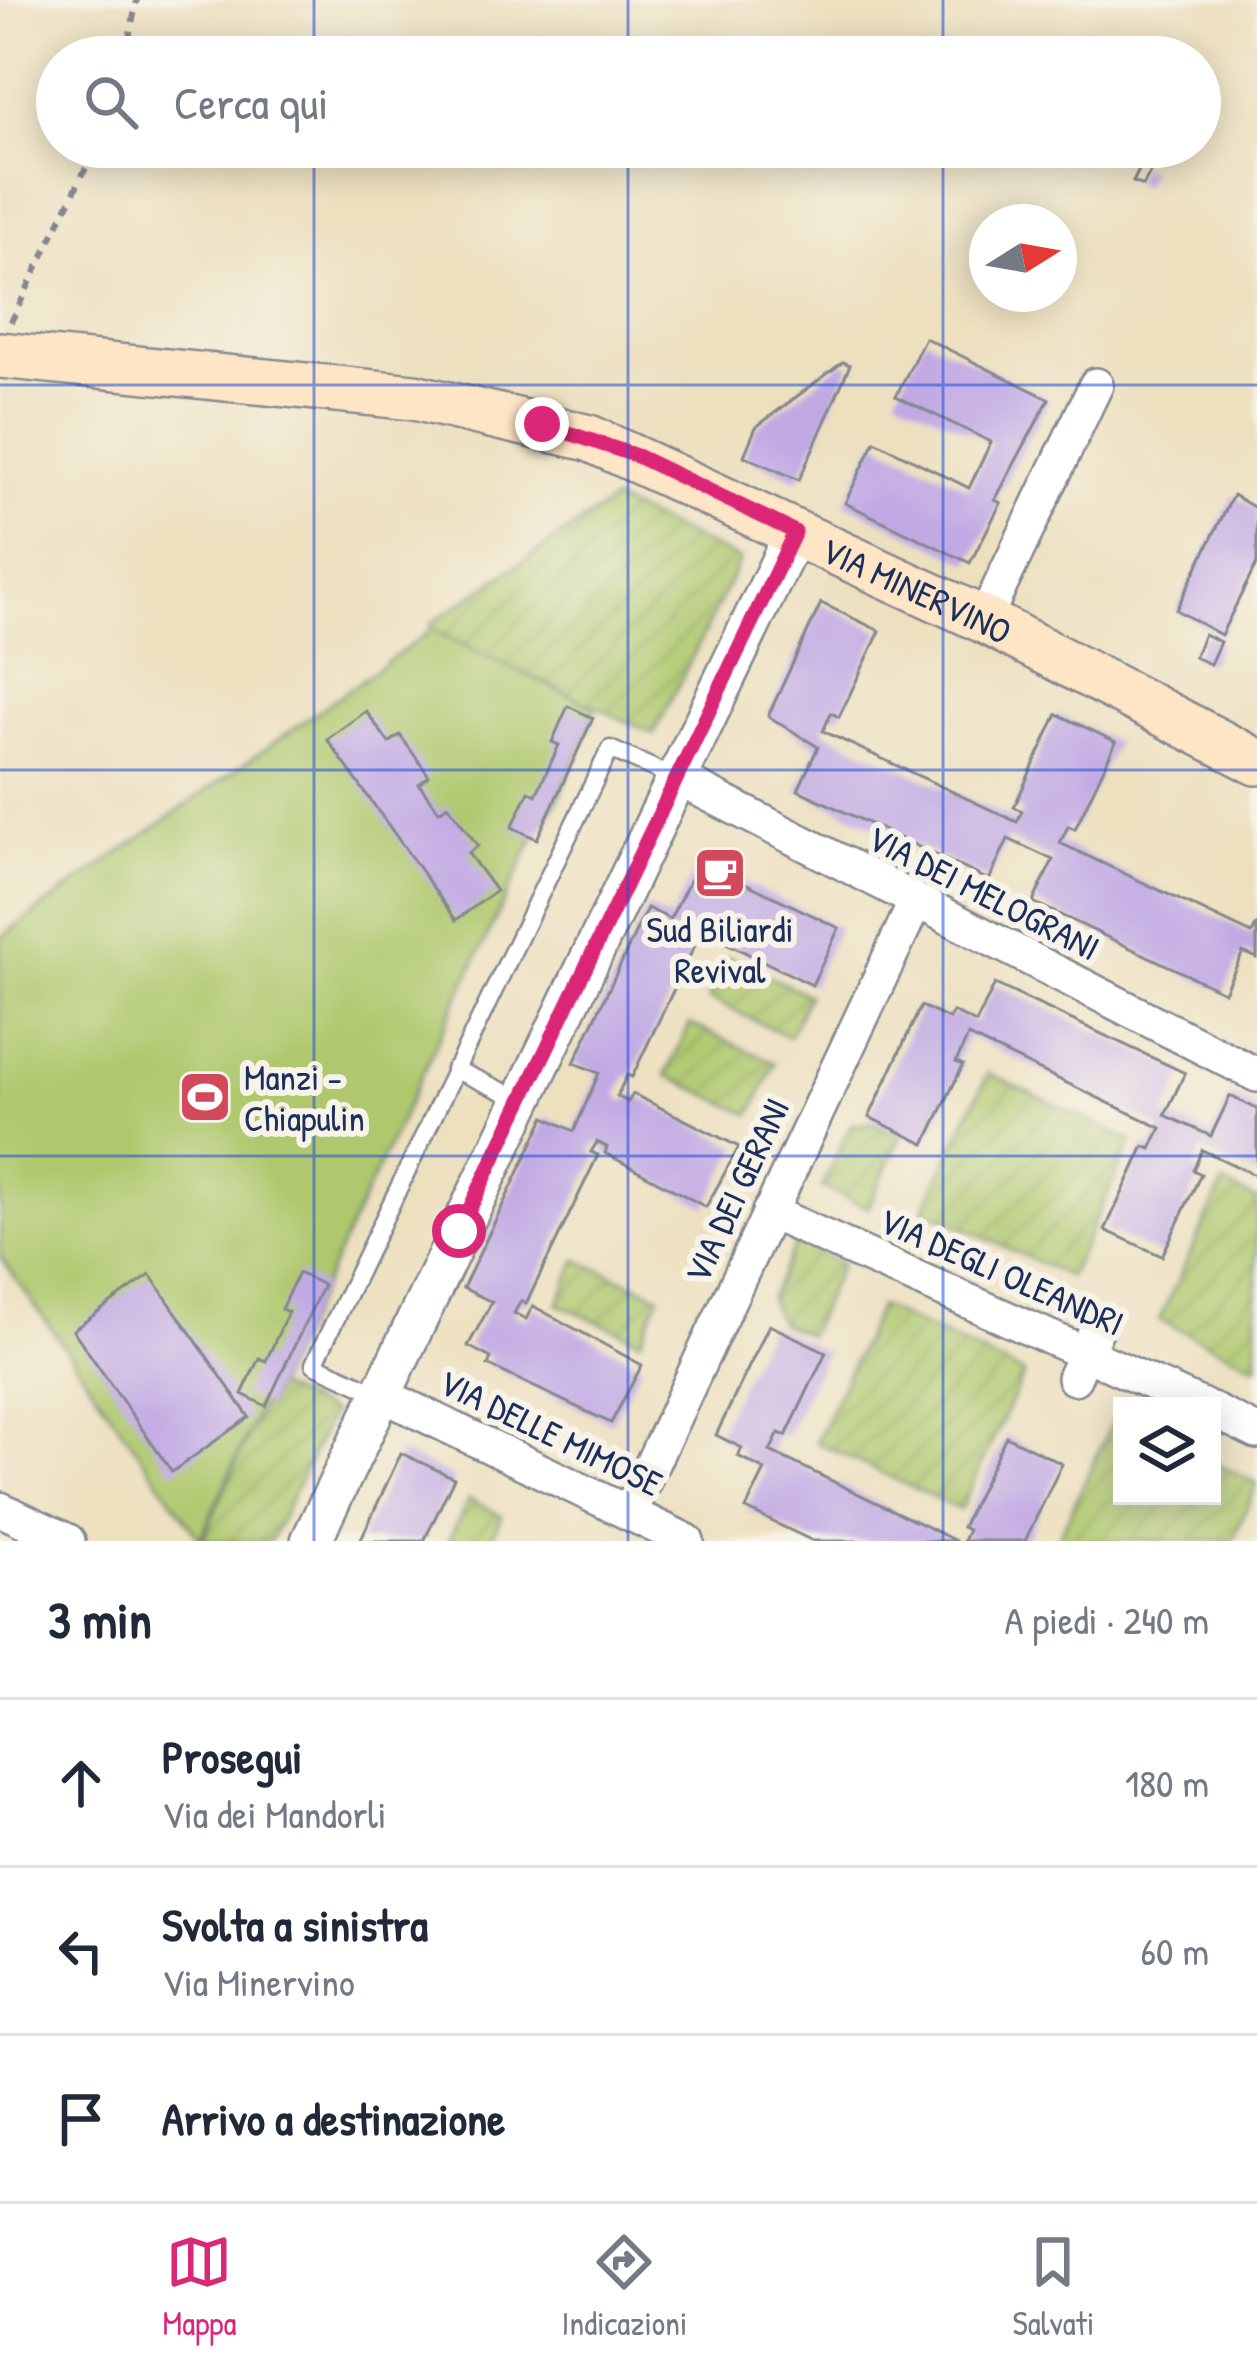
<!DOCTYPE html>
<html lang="it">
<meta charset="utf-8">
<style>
:root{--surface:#fff;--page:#f2f2f3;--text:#1f2937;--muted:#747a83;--line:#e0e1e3;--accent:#db2777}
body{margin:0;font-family:"Patrick Hand",sans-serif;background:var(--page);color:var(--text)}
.controls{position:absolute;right:36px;bottom:36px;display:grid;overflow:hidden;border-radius:0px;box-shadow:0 6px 30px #0003}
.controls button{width:108px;height:108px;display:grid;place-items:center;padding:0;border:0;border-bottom:3px solid var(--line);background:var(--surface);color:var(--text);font:60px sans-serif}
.compass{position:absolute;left:969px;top:204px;width:108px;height:108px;border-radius:50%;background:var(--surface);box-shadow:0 6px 30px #0003;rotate:79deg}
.stop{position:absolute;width:36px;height:36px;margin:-27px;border:9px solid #db2777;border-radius:50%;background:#fff}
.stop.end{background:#db2777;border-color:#fff;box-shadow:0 3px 12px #0008}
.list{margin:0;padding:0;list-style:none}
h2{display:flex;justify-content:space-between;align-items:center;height:156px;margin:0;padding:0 48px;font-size:51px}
h2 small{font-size:39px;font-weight:400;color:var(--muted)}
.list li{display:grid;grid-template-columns:78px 1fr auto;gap:36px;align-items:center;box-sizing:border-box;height:168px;padding:0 48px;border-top:3px solid var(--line)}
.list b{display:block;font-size:45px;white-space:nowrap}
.list p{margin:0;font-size:39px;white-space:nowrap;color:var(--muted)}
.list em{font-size:39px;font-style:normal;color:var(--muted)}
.icon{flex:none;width:66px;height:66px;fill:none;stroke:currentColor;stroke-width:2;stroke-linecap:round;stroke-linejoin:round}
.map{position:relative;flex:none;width:1257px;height:1541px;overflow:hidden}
.search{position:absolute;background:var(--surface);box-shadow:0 6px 30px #0003;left:36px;right:36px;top:36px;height:132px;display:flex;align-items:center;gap:30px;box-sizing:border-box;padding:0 42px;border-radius:66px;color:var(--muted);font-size:45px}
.sheet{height:660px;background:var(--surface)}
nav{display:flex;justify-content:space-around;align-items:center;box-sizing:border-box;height:168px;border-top:3px solid var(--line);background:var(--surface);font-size:33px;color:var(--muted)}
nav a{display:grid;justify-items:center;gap:6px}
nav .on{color:var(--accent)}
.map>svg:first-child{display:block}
</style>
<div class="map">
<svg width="1257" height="1541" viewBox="0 0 1257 1541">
<defs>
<pattern id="garden-furrows" width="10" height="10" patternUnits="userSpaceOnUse" patternTransform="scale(3)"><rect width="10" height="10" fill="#afc86d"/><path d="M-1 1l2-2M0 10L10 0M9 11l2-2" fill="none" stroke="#96ac61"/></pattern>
</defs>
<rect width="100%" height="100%" fill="#f7f3e8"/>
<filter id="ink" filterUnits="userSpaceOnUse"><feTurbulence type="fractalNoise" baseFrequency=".00833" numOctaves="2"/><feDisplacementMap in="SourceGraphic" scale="24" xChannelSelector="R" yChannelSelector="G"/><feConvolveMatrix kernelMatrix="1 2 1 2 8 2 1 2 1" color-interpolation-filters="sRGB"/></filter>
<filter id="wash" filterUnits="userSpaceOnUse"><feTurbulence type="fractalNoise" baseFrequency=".004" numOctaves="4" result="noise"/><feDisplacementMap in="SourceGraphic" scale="48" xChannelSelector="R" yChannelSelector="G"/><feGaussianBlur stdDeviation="2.7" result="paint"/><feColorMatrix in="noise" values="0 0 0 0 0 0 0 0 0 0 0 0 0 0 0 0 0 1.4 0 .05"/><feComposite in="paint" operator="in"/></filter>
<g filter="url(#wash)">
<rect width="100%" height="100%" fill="#ede0bf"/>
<g fill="url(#garden-furrows)" stroke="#657c66" stroke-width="3">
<path d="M613 501 740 560 654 734 432 630 430 624Z"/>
<path d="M728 957 808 995 789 1037 708 998Z"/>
<path d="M690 1024 775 1063 751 1115 666 1075Z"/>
<path d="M988 1073 1132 1141 1069 1277 924 1209Z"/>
<path d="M873 1123 901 1136 868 1208 822 1187 851 1125Z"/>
<path d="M1223 1184 1257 1200V1366L1159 1320Z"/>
<path d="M796 1242 841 1264 808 1335 780 1323 769 1299Z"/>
<path d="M577 1260 660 1295 641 1340 558 1304Z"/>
<path d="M879 1306 1024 1374 960 1510 816 1442Z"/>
<path d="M275 1387 332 1413 270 1541H202L262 1404 267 1405Z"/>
<path d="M1115 1417 1122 1420V1496H1212V1462L1257 1483 1233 1541H1057Z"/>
<path d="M469 1499 502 1516 490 1541H448Z"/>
</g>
<path fill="#afc86d" stroke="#657c66" stroke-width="3" d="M432 630 594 707 593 718 558 800 534 838C443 1027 354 1220 266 1406L261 1404 200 1539 0 1256V938Z"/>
<g id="blocks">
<g fill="#c1a9e4">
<path d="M1141 166 1151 171 1143 186 1133 182Z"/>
<path d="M925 338 1049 399 995 500 1001 503 970 563 845 503 875 441 969 488 991 442 896 396Z"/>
<path d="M843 362 850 365 799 480 744 456 756 427Z"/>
<path d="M1233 495 1257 509V563L1221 635 1176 610Z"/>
<path d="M821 603 880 631 839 717 831 713 823 731 1017 822 1022 811 1014 807 1057 714 1116 742 1075 829 1068 826 1060 843 1252 934 1257 924V958L1243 952 1224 992 1033 902 1053 860 1008 839 989 880 798 790 818 747 768 716Z"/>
<path d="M1204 634 1220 642 1210 664 1194 657Z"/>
<path d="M568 706 593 718 537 839 512 827 529 791 536 795 559 745 552 742Z"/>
<path d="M366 711 389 743 400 735 429 776 419 784 439 811 448 805 478 846 468 853 496 891 456 920 327 739Z"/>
<path d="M696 868 717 879 722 872 839 928 812 985 708 934 711 929 699 923 688 943 694 947 632 1077 627 1075 617 1096 628 1102 633 1094 739 1147 706 1207 605 1153 607 1147 597 1142 591 1152 598 1155 526 1304 521 1301 514 1313 526 1319 533 1306 642 1365 611 1423 488 1365 491 1358 468 1346 492 1302 463 1288 545 1117 574 1131 599 1073 574 1063 647 908 670 919Z"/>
<path d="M995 984 1185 1073 1165 1115 1211 1136 1230 1096 1257 1109V1176L1202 1150 1193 1170 1201 1174 1162 1256 1105 1230 1144 1146 1151 1149 1161 1128 968 1036 956 1062 963 1065 925 1144 869 1117 921 1006 949 1019 953 1012 976 1023Z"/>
<path d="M298 1273 323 1285 266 1406 242 1394 259 1358 266 1361 288 1312 281 1309Z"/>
<path d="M150 1275 249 1417 172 1472 73 1330Z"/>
<path d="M769 1325 826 1352 786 1436 779 1433 770 1451 956 1541H813L746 1509 765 1470 738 1456 742 1448 716 1435Z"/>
<path d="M1006 1436 1062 1464 1025 1541H963L968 1530 962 1527Z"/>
<path d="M401 1453 454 1478 424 1541H360Z"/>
</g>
</g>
</g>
<g filter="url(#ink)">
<use href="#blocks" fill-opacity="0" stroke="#84888e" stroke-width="3"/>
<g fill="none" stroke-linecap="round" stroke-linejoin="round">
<g stroke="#84888e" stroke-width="21">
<g id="service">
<path d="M454 1069 522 1100"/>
<path d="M380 1394 314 1364 610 749 675 778"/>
</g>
</g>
<g stroke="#84888e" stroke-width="38">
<g id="minor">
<path d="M984 620 1096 385"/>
<path d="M677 778 1257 1075"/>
<path d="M769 1212 1203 1406"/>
<path d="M1074 1378 1098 1326"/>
<path d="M381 1394 687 1541"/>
<path d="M1212 1410 1257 1432"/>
<path d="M0 1509 68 1541"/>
<path d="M629 1513 916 901"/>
</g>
</g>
<g stroke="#84888e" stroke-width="44">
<path id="tertiary" d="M311 1541 795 532"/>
</g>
<g stroke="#84888e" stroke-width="50">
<g id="secondary">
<path id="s1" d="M0 355 414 397 589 438 984 620 1257 762"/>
</g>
</g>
<g stroke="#84888e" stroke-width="6" stroke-dasharray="9 9" stroke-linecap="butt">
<path d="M125 57 137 0"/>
<path d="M11 322 96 147"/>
</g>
<use href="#service" stroke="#fff" stroke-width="16"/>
<use href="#minor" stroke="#fff" stroke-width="33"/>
<use href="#tertiary" stroke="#fff" stroke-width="39"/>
<use href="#secondary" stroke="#fde5c5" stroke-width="45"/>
</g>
</g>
<g fill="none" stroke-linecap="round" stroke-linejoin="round" filter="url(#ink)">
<path stroke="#db2777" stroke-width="15" d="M459 1231 795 532 637 456 542 424"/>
</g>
<path fill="none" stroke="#1d4ed8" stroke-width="3" stroke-opacity="0.55" d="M314 0V57M628 0V57M943 0V57M314 147V1541M628 147V1541M943 147V1541M0 385H1257M0 770H1257M0 1156H1257"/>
<defs>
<g id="cafe-square" transform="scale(2.7)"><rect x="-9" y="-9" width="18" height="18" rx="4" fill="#d1495b" stroke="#f7f3e8"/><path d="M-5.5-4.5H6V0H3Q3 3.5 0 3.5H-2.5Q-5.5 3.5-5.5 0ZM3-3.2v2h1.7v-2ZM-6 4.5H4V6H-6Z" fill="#fff"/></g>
<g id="stadium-square" transform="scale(2.7)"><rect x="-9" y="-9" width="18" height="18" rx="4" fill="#d1495b" stroke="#f7f3e8"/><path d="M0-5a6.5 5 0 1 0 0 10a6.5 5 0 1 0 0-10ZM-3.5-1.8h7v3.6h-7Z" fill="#fff"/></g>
</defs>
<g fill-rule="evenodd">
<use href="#cafe-square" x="720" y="873"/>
<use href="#stadium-square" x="205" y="1097"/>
</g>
<g text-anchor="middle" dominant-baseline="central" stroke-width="12" stroke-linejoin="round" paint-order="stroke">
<g font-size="36" fill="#1b2f5e" stroke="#f7f3e8">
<text stroke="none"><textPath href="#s1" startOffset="957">VIA MINERVINO</textPath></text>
<text transform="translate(984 892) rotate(27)">VIA DEI MELOGRANI</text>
<text transform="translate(736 1190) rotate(-65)">VIA DEI GERANI</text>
<text transform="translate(1002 1271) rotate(24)">VIA DEGLI OLEANDRI</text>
<text transform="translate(551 1432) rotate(26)">VIA DELLE MIMOSE</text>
</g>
<g font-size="36" fill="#1b2f5e" stroke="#f7f3e8">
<text x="720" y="928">Sud Biliardi<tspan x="720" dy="41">Revival</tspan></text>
<text x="244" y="1076" text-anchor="start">Manzi -<tspan x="244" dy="41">Chiapulin</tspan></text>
</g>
</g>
</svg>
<div class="controls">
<button><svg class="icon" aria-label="layers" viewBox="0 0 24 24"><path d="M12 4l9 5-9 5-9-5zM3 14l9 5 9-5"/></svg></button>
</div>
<svg class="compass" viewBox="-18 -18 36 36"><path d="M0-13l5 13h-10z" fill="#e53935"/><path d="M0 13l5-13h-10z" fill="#747a83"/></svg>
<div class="stop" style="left:459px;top:1231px"></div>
<div class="stop end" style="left:542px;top:424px"></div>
<div class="search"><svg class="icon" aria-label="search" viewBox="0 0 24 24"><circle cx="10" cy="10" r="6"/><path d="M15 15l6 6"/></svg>Cerca qui</div>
</div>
<section class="sheet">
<h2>3 min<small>A piedi · 240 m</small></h2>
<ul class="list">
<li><svg class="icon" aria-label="ahead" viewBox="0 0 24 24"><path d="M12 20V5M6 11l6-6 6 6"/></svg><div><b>Prosegui</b><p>Via dei Mandorli</p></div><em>180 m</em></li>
<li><svg class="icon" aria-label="left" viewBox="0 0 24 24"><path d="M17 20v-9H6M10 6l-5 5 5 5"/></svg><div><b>Svolta a sinistra</b><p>Via Minervino</p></div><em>60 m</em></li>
<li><svg class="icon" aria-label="arrive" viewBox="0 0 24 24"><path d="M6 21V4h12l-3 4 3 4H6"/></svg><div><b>Arrivo a destinazione</b></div></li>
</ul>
</section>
<nav>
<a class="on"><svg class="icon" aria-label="map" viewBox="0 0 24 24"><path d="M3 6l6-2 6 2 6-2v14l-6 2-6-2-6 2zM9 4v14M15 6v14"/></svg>Mappa</a>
<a><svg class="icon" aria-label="directions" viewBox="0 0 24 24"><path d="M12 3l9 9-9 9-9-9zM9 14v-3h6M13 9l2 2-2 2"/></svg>Indicazioni</a>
<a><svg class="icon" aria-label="saved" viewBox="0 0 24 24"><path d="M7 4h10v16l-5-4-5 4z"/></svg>Salvati</a>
</nav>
